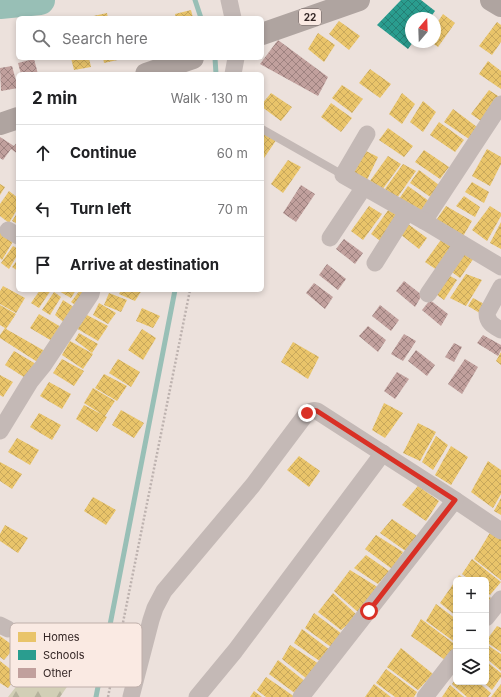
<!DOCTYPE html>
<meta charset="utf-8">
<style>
:root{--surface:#fff;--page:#f2f2f2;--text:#202124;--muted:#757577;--line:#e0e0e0}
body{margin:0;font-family:Inter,sans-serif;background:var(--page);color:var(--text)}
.controls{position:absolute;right:12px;bottom:12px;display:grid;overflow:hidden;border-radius:6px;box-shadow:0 2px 6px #0003}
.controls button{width:36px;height:36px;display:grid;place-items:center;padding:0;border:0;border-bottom:1px solid var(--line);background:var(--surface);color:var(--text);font:20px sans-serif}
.compass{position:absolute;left:405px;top:12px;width:36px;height:36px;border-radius:50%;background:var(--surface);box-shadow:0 2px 6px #0003;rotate:19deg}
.stop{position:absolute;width:12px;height:12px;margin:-9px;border:3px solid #d93025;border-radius:50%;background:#fff}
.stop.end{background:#d93025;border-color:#fff;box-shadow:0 1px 4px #0008}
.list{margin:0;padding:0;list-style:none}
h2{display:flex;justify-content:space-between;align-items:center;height:52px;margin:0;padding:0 16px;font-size:17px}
h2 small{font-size:13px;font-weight:400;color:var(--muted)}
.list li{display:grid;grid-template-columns:26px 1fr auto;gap:12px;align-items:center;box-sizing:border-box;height:56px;padding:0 16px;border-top:1px solid var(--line)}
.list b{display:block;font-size:15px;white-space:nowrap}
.list em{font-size:13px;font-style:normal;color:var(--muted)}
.icon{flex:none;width:22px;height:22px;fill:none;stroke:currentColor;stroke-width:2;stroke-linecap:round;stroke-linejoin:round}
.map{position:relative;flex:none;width:501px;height:697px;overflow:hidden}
.search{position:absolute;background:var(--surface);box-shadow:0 2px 6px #0003;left:16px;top:16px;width:248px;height:44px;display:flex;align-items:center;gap:10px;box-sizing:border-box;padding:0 14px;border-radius:6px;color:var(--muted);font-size:15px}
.panel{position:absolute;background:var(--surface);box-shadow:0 2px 6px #0003;left:16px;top:72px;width:248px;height:220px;border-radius:6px}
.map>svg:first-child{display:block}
</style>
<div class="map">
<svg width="501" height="697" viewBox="0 0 501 697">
<defs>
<pattern id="forest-firs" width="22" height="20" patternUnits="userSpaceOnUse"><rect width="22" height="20" fill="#d2cfb6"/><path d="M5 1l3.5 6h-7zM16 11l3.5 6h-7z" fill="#b5b29c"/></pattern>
<pattern id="homes-cross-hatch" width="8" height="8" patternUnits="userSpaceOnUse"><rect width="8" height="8" fill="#e9c46a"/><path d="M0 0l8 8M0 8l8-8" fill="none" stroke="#c8a85c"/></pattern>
<pattern id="schools-cross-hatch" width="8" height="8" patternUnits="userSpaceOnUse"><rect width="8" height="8" fill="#2a9d8f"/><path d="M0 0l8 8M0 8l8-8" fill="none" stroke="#258075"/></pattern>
<pattern id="building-cross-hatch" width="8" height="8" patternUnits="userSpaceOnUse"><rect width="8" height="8" fill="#c1a09d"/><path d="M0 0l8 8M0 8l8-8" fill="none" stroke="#9e8280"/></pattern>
</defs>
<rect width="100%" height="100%" fill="#ece1dc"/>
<path fill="url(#forest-firs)" d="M82 655 91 669 84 685 71 681 60 697H8L40 656Z"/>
<g fill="url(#homes-cross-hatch)">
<path d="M191 10 193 18H176L175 14Z"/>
<path d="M107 13 108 18H89V17Z"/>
<path d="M443 14 455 23 438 47 431 42H435V26Z"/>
<path d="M339 21 360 36 349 50 329 34Z"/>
<path d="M497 22 501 25V42L492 55 479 46Z"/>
<path d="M318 33 335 45 324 62 308 49Z"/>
<path d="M71 58H89L91 67 74 70Z"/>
<path d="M103 58H122V59L104 63Z"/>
<path d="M488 61 501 71V89L479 74Z"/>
<path d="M370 69 391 84 380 98 359 83Z"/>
<path d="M342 85 363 99 352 113 332 98Z"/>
<path d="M489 90 501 98 484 123 471 114Z"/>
<path d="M271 93 292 107 281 121 262 107V104Z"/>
<path d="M402 93 415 104 402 124 389 114Z"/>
<path d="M423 101 436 112 423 132 410 122Z"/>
<path d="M331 103 352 118 341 132 321 117Z"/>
<path d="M453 109 477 127 469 139 444 122Z"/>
<path d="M439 122 464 140 455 152 430 135Z"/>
<path d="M388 128 413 146 404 157 379 140Z"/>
<path d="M264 132 277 139 262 161V135Z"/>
<path d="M487 149 501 157V164L490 186 472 176Z"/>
<path d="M364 150 378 157 365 184 351 177Z"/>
<path d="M424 150 449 167 440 179 415 162Z"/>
<path d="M388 156 401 164 382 190 370 181Z"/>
<path d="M288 160 301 167 283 193 271 184Z"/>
<path d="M403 164 416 171 397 198 385 189Z"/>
<path d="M419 170 443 188 435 200 410 183Z"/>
<path d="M472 182 489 192 484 203 465 192Z"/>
<path d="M0 184 5 187 0 195Z"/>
<path d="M408 186 433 204 424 216 399 199Z"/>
<path d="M9 191 18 198V208L9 223 0 216V204Z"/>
<path d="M464 196 480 207 475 217 456 206Z"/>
<path d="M369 206 382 214 363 240 351 231Z"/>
<path d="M446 206 472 221 462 238 435 222Z"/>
<path d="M490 206 501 213V216L487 241 472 230Z"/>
<path d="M389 209 402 217 383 243 371 234Z"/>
<path d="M18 212V224L12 221Z"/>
<path d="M501 222V249L490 243Z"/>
<path d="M408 224 427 238 419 249 400 234Z"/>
<path d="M0 230 15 238 2 260 0 258Z"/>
<path d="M443 237 456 245 440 272 425 262Z"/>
<path d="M13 246 18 249V254L9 269 1 263Z"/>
<path d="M462 251 474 258 460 278 449 270Z"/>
<path d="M18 259V271L12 267Z"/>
<path d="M445 273 457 280 444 300 433 292Z"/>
<path d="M466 274 482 280 466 306 450 298Z"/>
<path d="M3 286 25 298 16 313 0 304V291Z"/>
<path d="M40 290H51L39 308 31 303Z"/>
<path d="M57 290H76L71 298Z"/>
<path d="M80 290H91L79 308 71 302Z"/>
<path d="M121 290H142L135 301 119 294Z"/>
<path d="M54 292 61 297 50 315 42 310Z"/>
<path d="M109 293 127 300 121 312 104 305Z"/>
<path d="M473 298 488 306 483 315 468 306Z"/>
<path d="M63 300 77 309 66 324 55 315Z"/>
<path d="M99 303 116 313 108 324 93 315Z"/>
<path d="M0 305 16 314 6 329 50 354 42 365 0 338V335L5 328 0 325Z"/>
<path d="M142 308 160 316 153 328 136 321Z"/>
<path d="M39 314 61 327 52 341 30 328Z"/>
<path d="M85 314 108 326 98 341 76 328Z"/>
<path d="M142 329 156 338 143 360 128 350Z"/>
<path d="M79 333 98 344 92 353 75 340Z"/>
<path d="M70 341 93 354 83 369 62 355Z"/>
<path d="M293 342 319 357 308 379 281 362Z"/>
<path d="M14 351 36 364 27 379 5 365Z"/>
<path d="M501 352V365L496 361Z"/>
<path d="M62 359 84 371 74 386 53 373Z"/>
<path d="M118 359 140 372 131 387 109 373Z"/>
<path d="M104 374 127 386 117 401 95 388Z"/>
<path d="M0 375 13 382 3 397 0 395Z"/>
<path d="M49 382 71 394 62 409 40 396Z"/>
<path d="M93 388 115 401 105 416 107 417 97 432 76 419 84 405 103 415 84 403Z"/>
<path d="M384 403 403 413 385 438 372 430Z"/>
<path d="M121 410 144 423 134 438 112 425Z"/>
<path d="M39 413 61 425 52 440 30 427Z"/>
<path d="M418 423 436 432 420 461 403 453Z"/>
<path d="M436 436 448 445 433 470 422 462Z"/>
<path d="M17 438 39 450 30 465 8 452Z"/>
<path d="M451 446 468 457 451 485 435 475Z"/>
<path d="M299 456 320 471 309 487 287 470Z"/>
<path d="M488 461 501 470V494L493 508 471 492Z"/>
<path d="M0 462 22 474 12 489 0 481Z"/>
<path d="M418 486 439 501 426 521 402 505Z"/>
<path d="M93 497 116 510 106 525 84 511Z"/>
<path d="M501 498V515L494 511Z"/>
<path d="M392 519 417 536 407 552 380 533Z"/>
<path d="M5 525 28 538 18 553 0 541V534Z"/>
<path d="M491 531 501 537V580L474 559Z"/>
<path d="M376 535 403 552 392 569 365 549Z"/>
<path d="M366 555 389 571 378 584 354 568Z"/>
<path d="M472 559 501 582 490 595 486 592V580H470L462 574Z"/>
<path d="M350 570 379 588 360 614 334 591Z"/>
<path d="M459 575 466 580H456Z"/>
<path d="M456 580V616L440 603Z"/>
<path d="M333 593 358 616 341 630 318 612Z"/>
<path d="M486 595 491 598 486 605Z"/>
<path d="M436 604 456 619V643L426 621Z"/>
<path d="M314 613 342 634 331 647 305 628Z"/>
<path d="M421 619 456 645V647L445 660 411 636Z"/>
<path d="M497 626 501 628V652L486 642V641Z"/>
<path d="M302 629 330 650 321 662 294 643Z"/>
<path d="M0 636 15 647 4 660 0 657Z"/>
<path d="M486 644 501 654V671L486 658Z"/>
<path d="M290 645 319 664 307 679 282 659Z"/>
<path d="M401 648 433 674 418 690 387 667Z"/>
<path d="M278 660 306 682 296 694 269 674Z"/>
<path d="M0 661 18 675 8 688 0 683Z"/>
<path d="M486 661 501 673V677L492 690 483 682H486Z"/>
<path d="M386 669 417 692 414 697H395L376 683Z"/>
<path d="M266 677 295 697H266L257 690Z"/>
<path d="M456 679V682H478L491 693 488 697H467L452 684Z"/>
<path d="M374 684 391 697H365Z"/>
<path d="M501 684V697H491Z"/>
<path d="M450 685 464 697H442Z"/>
<path d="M254 691 262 697H250Z"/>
</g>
<path fill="url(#schools-cross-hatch)" d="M401 0H421L435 11 430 18H411V42H413L408 49 377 25Z"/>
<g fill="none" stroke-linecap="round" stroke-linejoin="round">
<g stroke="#98bfb6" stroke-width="5">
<path d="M195 0 201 18"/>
<path d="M215 58 216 74"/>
<path d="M96 697 175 290"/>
</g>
<path stroke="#98bfb6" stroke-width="30" d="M0 4 40 0"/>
</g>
<g fill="url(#building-cross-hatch)">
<path d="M278 40 328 77 318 96 260 64Z"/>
<path d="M34 59 38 74H21L18 63Z"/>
<path d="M12 66 18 88 1 91 0 68Z"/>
<path d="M0 137 14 146 18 141V154L11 149 3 160 0 158Z"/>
<path d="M301 185 315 194 296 222 283 213Z"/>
<path d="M344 239 363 253 355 264 336 249Z"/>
<path d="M327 264 346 279 338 290 319 275Z"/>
<path d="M404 281 422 295 415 307 396 291Z"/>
<path d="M314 283 333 297 325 309 306 293Z"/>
<path d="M430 300 448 314 441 326 422 310Z"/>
<path d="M380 305 399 320 391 331 372 316Z"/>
<path d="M368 326 386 340 378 352 359 336Z"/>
<path d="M404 334 416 341 403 361 391 354Z"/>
<path d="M483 335 501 345V350L498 356 477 343Z"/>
<path d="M454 343 462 347 454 362 445 357Z"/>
<path d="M416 350 435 365 427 376 408 361Z"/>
<path d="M465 359 478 367 462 394 448 384Z"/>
<path d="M397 372 409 379 395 399 384 391Z"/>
</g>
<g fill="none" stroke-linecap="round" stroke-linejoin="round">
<path stroke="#bdb2af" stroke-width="2.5" stroke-dasharray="2 2" stroke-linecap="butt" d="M108 697 190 290"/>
<path stroke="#c4b9b6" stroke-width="8" d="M262 129 343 175"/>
<g stroke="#c4b9b6" stroke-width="17">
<path d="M229 0 233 18"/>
<path d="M233 74 236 58"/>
<path d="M501 104 424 221 501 267"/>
<path d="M367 134 343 175 424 221"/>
<path d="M8 230 18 236"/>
<path d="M330 238 364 187"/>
<path d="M375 263 407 212"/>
<path d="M501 287 487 313C487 323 494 326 501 330"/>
<path d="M428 294 462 244"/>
<path d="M0 431 30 382 43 366 91 294 92 290"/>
<path d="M486 618 501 599"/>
<path d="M0 625 8 629"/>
<path d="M131 697 151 620 155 608 164 591 253 485 307 413C311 411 313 410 317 411L455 500 501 531"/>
<path d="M197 697 235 651 383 453"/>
<path d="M301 697 455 500"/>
<path d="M425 697 456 657"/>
</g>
<g stroke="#afa4a0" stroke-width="22">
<path d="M491 0 501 6"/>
<path d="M262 34 359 0"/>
<path d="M146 74 193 58"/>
<path d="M0 124 18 118"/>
</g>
</g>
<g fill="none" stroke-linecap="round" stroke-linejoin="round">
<path stroke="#d93025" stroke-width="5" d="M307 413C311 411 313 410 317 411L455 500 369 611"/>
</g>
<g text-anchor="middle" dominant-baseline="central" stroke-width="4" stroke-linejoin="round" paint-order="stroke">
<rect fill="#faeae3" stroke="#6f615e" stroke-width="1" x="299" y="9" width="22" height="16" rx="3"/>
<g font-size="10" font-weight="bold" fill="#342625">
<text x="310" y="17">22</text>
</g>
</g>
<rect x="10" y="623" width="132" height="64" rx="6" fill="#faeae3" stroke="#bfafaa" stroke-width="1"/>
<rect x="18" y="632" width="18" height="10" fill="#e9c46a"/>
<rect x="18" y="650" width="18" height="10" fill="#2a9d8f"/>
<rect x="18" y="668" width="18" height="10" fill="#c1a09d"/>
<g font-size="11" fill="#342625">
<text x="43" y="641">Homes</text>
<text x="43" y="659">Schools</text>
<text x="43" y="677">Other</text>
</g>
</svg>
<div class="controls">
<button>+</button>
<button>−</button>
<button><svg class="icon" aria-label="layers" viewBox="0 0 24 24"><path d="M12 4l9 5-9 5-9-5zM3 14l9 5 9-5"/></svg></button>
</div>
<svg class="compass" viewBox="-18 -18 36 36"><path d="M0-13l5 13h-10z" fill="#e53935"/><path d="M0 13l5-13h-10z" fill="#757577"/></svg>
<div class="stop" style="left:369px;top:611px"></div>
<div class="stop end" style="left:307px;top:413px"></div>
<div class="search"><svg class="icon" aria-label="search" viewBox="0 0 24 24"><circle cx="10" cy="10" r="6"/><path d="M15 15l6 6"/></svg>Search here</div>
<section class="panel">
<h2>2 min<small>Walk · 130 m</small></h2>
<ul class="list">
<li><svg class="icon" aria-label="ahead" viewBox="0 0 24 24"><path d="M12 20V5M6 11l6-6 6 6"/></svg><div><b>Continue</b></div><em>60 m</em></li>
<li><svg class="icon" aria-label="left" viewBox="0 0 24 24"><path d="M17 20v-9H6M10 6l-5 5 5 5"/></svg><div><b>Turn left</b></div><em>70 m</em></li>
<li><svg class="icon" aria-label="arrive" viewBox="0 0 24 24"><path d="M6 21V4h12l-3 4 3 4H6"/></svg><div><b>Arrive at destination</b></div></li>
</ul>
</section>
</div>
